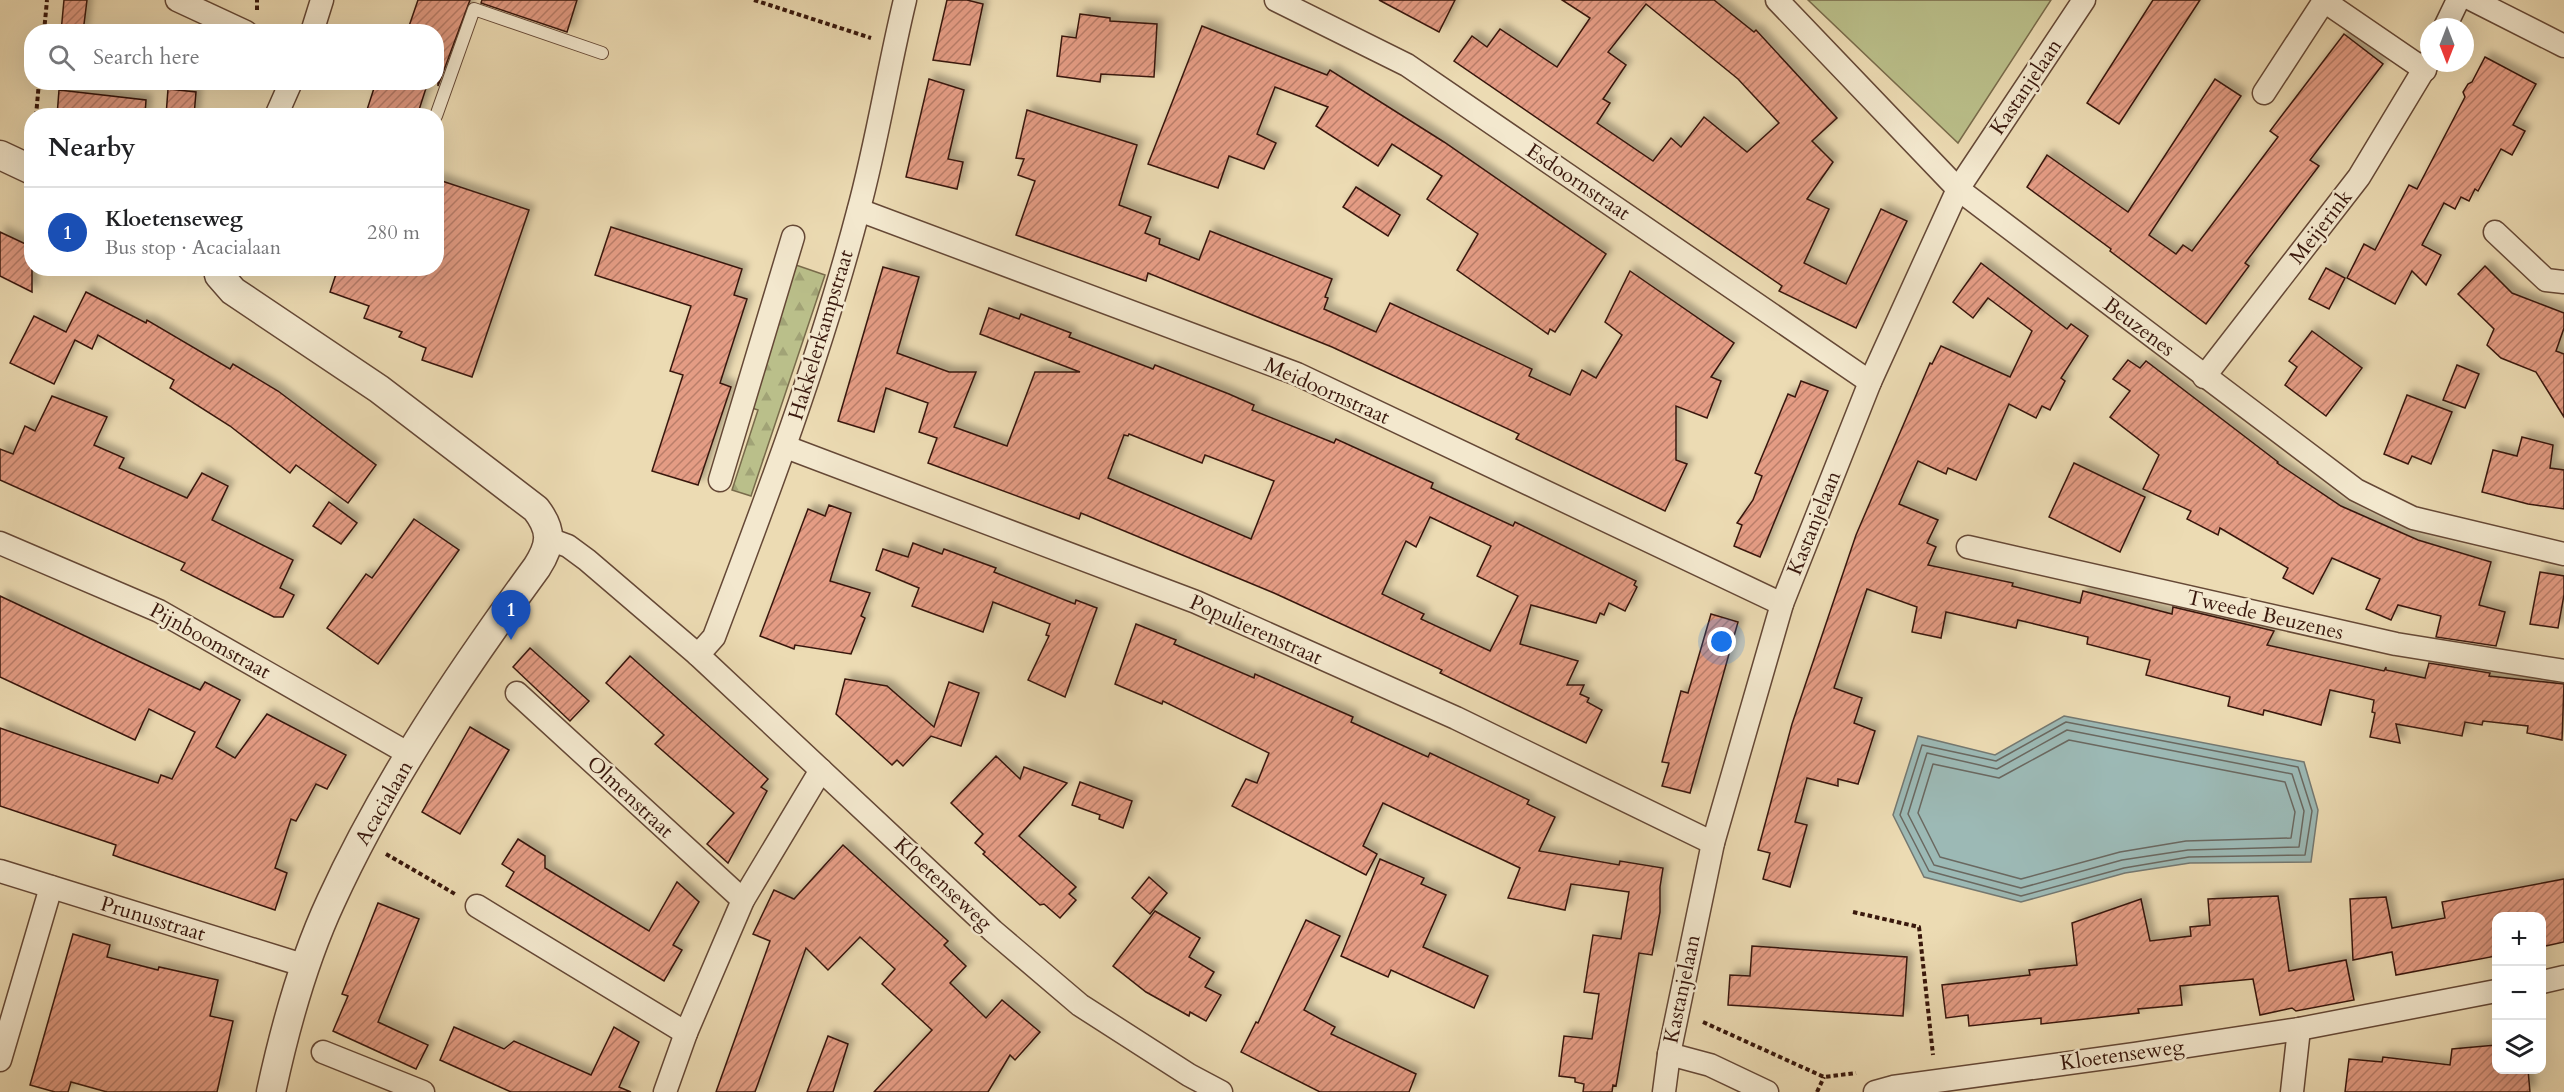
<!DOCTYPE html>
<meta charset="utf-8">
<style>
:root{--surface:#fff;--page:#f2f2f2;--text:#202124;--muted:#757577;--line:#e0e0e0;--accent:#1a73e8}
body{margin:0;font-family:Cardo,serif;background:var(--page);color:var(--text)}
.controls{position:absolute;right:18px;bottom:18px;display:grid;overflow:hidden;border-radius:12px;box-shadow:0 6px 24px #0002}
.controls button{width:54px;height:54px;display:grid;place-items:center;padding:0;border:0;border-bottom:2px solid var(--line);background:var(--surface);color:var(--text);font:30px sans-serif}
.compass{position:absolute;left:2420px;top:18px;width:54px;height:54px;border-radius:50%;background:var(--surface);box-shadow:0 6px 24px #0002;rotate:180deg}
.you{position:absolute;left:1722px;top:642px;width:21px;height:21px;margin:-15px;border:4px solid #fff;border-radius:50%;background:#1a73e8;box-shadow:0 0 0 9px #1a73e833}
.badge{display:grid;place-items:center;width:39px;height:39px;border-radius:50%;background:var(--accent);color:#fff;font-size:20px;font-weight:700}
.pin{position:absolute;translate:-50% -50px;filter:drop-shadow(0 2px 3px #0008)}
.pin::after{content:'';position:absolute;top:32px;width:21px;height:18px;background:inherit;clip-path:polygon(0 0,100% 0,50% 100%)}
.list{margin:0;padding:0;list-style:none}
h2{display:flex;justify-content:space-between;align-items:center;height:78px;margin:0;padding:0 24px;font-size:26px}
h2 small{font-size:20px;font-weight:400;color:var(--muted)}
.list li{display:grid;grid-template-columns:39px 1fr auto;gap:18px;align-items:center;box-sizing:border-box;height:90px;padding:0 24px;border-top:2px solid var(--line)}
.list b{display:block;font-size:22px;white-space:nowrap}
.list p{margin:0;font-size:20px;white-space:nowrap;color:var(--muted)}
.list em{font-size:20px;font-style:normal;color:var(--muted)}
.icon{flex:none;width:33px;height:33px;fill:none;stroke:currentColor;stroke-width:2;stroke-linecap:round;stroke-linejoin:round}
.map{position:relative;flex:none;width:2564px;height:1092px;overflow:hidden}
.search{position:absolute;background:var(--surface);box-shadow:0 6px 24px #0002;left:24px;top:24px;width:420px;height:66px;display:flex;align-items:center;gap:15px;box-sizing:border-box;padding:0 21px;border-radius:24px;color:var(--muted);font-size:22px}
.panel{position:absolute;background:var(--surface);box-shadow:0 6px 24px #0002;left:24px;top:108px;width:420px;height:168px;border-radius:24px}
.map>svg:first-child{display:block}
</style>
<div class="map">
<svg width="2564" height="1092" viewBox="0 0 2564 1092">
<defs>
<pattern id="forest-firs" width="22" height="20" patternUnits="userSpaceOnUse" patternTransform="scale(1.5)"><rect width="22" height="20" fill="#babf8a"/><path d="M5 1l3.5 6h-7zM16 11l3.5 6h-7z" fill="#a1a376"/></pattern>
<pattern id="building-hatch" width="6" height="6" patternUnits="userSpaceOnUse" patternTransform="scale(1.5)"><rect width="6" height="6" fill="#e49c84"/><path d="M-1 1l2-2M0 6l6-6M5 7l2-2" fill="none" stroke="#ba7e6a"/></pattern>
<filter id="shadow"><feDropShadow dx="5.5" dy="-5.5" stdDeviation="3" flood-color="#0004"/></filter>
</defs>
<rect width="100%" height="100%" fill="#ecdbb3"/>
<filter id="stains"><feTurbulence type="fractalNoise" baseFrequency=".00333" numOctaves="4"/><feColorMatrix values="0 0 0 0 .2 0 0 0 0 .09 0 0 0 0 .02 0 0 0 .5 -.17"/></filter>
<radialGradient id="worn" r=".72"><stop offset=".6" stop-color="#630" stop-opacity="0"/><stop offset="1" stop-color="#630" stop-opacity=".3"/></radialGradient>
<path fill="#babf8a" stroke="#796b4b" stroke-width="1.5" d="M1808 0H2051L1958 143Z"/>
<path fill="url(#forest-firs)" stroke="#796b4b" stroke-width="1.5" d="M793 264 825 275 751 496 732 490 758 410 746 406Z"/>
<path fill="#9cb9b5" stroke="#747871" stroke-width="1.5" d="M2064 716 2304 762 2318 810 2311 862 2190 863 2125 873 2021 902 1924 877 1893 815 1918 736 1995 755Z"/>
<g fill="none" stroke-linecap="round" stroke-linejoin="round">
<g stroke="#6a6860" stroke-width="1.5">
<path d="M2066 722 2298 767 2312 811 2305 855 2189 857 2124 868 2021 896 1929 871 1900 815 1922 745 1996 761Z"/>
<path d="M2067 730 2292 774 2304 811 2299 847 2188 850 2122 860 2021 888 1934 865 1908 814 1927 753 1997 769Z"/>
<path d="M2069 740 2285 782 2295 812 2291 838 2186 841 2120 852 2021 879 1940 857 1918 813 1933 764 1999 778Z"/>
</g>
</g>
<g fill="url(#building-hatch)" stroke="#38170c" stroke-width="1.5" fill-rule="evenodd" filter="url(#shadow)">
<path d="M64 0H87L83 32H61Z"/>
<path d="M418 0H470L438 86 436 32H407Z"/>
<path d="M482 0H577L567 32 481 3Z"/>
<path d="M947 0H967L983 4 970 65 933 60Z"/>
<path d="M1379 0H1455L1439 32Z"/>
<path d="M1562 0H1714L1754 32 1756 30 1837 118 1812 141 1833 162 1807 199 1829 209 1804 263 1846 284 1881 209 1907 221 1856 328 1779 291 1782 286 1454 61 1472 36 1487 47 1500 29 1557 67 1590 18ZM1646 4 1738 79 1779 123 1747 152 1704 117 1681 147 1671 138 1653 161 1597 123 1610 103 1603 99 1626 65 1608 52Z"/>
<path d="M2153 0H2200L2119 124 2087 103Z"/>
<path d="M1080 14 1110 18V21L1157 24 1154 77 1101 74 1100 82 1057 76 1062 36 1076 38Z"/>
<path d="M1202 26 1327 75 1330 70 1444 142 1606 254 1555 332 1550 329 1548 334 1457 270 1478 234 1427 199 1442 176 1392 144 1378 166 1316 126 1328 107 1275 87 1257 134 1276 143 1264 169 1229 156 1218 188 1148 164Z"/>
<path d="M2344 34 2383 64 2310 160 2319 166 2245 263 2249 266 2206 324 2110 251 2111 249 2027 187 2047 155 2128 212 2215 79 2241 96 2149 235 2176 254 2183 245 2192 251 2278 137 2270 131Z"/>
<path d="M2485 57 2536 84 2513 125 2525 131 2512 155 2501 149 2478 191 2475 189 2469 201 2461 197 2455 209 2444 203 2422 245 2441 255 2426 285 2412 271 2395 304 2347 278 2364 244 2375 250 2409 185 2417 189 2465 97 2463 92 2468 84 2472 82Z"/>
<path d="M929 79 964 90 948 159 963 162 957 189 906 177Z"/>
<path d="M376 82H428L417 116H365Z"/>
<path d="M168 89 196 92 194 116H166Z"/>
<path d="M59 90 146 100 145 116H57Z"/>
<path d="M1027 110 1137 145 1119 205 1151 217 1145 233 1160 239 1159 244 1199 260 1210 231 1332 279 1325 297 1328 298 1324 309 1376 332 1390 303 1532 369 1529 376 1570 395 1582 370 1596 378 1622 335 1605 322 1630 271 1734 343 1711 377 1721 381 1707 418 1676 406V460L1687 464 1665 511 1516 439 1519 434 1332 347 1148 273 1146 281 1016 235 1035 181 1018 175 1024 159 1016 158Z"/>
<path d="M436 179 529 210 472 377 422 360 426 348 399 337 402 332 364 318 369 306 330 292 338 268H436Z"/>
<path d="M1356 187 1400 215 1388 236 1343 207Z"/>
<path d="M611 227 742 269 734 295 747 299 720 383 731 387 698 485 652 471 683 375 670 371 691 306 595 275Z"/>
<path d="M0 232 32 247V292L0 276Z"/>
<path d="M1981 263 2067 329 2071 324 2088 336 2061 378 2065 381 2050 410 2042 406 2036 418 2009 404 1976 480 1948 468 1946 474 1918 461 1899 504 1938 520 1927 543 1936 547 1928 565 2013 583 2012 586 2080 603 2083 591 2172 614 2173 607 2245 624 2274 631 2267 645 2384 671 2386 667V670L2425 678 2429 663 2490 673 2489 676 2564 684 2562 740 2527 733 2528 726 2483 721 2482 725 2465 722 2462 736 2396 724 2400 743 2370 737 2375 713 2372 712 2374 700 2330 690 2321 725 2264 710 2263 715 2228 706 2230 697 2146 675 2150 660 2087 644 2088 637 2018 620 2016 628 1946 612 1941 638 1912 632 1917 607 1867 589 1834 688 1862 698 1854 723 1875 731 1858 784 1838 779V786L1807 778 1795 822 1807 825 1790 887 1763 879 1770 853 1758 850 1792 724 1856 535 1930 363 1932 364 1941 346 2010 377 2032 331 1988 298 1973 318 1953 302Z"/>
<path d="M2485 266 2512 293 2564 313V328L2556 351 2564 354V417L2536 372 2501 358 2487 345 2494 329 2458 294Z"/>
<path d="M883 267 919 277 897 353 949 372H976L954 427 1007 446 1035 372H1080L980 334 989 308 1019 319 1021 314 1071 333 1069 337 1153 369 1155 365 1229 394 1254 405 1252 410 1334 443 1336 439 1433 483 1431 488 1513 526 1515 522 1636 581 1634 585 1637 587 1625 611 1609 603 1604 615 1600 613 1596 623 1531 605 1520 644 1578 661 1567 685H1584L1580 694 1589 698 1587 702 1602 710 1586 743 1440 673 1442 670 1274 593 1081 513 1079 519 928 463 937 438 919 432 928 403 886 388 874 432 838 421ZM1129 434 1202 463 1205 455 1274 481 1251 539 1108 478 1124 435 1128 436ZM1430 517 1491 546 1477 576 1518 596 1490 651 1421 619 1424 614 1382 594 1406 541 1416 547Z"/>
<path d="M2326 268 2345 278 2329 309 2309 299Z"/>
<path d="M86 292 146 323 147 320 230 369 233 364 278 391 376 465 348 503 296 465 290 473 230 426 170 388 174 380 98 335 92 349 75 340 54 384 10 363 34 316 66 332Z"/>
<path d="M2312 331 2362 368 2326 416 2285 385 2297 367 2289 361Z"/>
<path d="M2128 360 2140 368 2146 361 2278 462 2277 463 2341 506 2418 540 2491 562 2479 605 2505 612 2496 646 2436 637 2441 616 2398 605 2391 620 2366 609 2380 579 2332 558 2313 594 2283 578 2288 568 2220 528 2218 535 2187 519 2191 511 2143 489 2159 455 2110 417 2130 391 2113 379Z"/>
<path d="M2457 365 2479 374 2465 408 2443 400Z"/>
<path d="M1801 381 1828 391 1760 557 1734 546 1742 525 1737 523 1753 500 1762 476 1755 473 1788 394 1795 397Z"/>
<path d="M2407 395 2452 412 2431 464 2412 456 2408 464 2384 454Z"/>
<path d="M52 396 107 417 94 445 124 458 119 468 187 498 202 473 228 486 212 520 293 560 280 588 294 595 283 617H274L181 570 185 563 0 480V449L13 454 25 426 35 431Z"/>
<path d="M2522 437 2553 445 2550 468 2564 470V509L2528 504 2482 492 2493 450 2517 456Z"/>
<path d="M2074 463 2145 497 2120 552 2049 517Z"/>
<path d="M329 502 357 523 341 544 313 526Z"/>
<path d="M829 505 851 513 830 581 870 593 861 616 865 618 851 654 795 645 794 649 760 636 808 509 825 516Z"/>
<path d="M414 519 459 550 378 664 327 628 366 574 372 578Z"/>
<path d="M913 543 942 554 944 549 996 568 994 572 1075 604 1076 600 1097 608 1065 697 1028 680 1049 636 1046 635 1050 624 993 602 983 632 912 606 919 588 876 570 883 549 908 557Z"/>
<path d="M2540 572 2564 576V595L2558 628 2530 624Z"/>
<path d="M0 596 200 690 205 682 240 700 216 747 235 758 267 714 346 755 327 789 316 784 296 821 291 819 275 868 287 873 275 910 124 859 113 855 116 845 0 806V728L158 783 161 775 172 779 195 732 149 709 135 740 0 677Z"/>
<path d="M1711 614 1738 622 1690 793 1662 786 1669 763 1662 762 1681 691 1688 693Z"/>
<path d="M1136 624 1176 640 1174 644 1254 678 1255 674 1353 717 1351 722 1428 757 1430 753 1529 800 1527 804 1555 817 1539 851 1619 865 1620 861 1663 868 1660 887V912L1652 955 1639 953 1616 1086 1613 1085 1612 1092H1583L1584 1084 1575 1082V1078L1559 1076 1564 1036 1592 1039 1599 994 1584 992 1593 935 1621 939 1629 892 1571 884 1565 910 1508 898 1520 868 1383 803 1363 846 1377 854 1366 875 1232 806 1246 779 1257 783 1269 753 1163 701 1162 704 1115 684Z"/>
<path d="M530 648 589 701 570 721 513 667Z"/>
<path d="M630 656 768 779 761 787 767 791 728 863 707 844 734 813 655 744 664 735 606 683Z"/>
<path d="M845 679 887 686 934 727 949 682 979 693 961 746 931 736 903 766 897 760 892 765 836 714Z"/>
<path d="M470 727 509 750 460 834 422 812Z"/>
<path d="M996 756 1020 779 1024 767 1067 783 1019 836 1076 887 1069 894 1076 900 1060 918 1044 904 1040 905 983 854 985 852 975 843 983 834 951 803Z"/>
<path d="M1080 782 1132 801 1123 828 1099 819 1100 815 1072 805Z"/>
<path d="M518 839 545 856V868L649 931 677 882 699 902 673 945 682 950 664 981 506 886 514 872 502 864Z"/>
<path d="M843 845 948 941 944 945 966 966 950 983 986 1018 1002 1000 1040 1032 1015 1060 1010 1055 988 1092H874L932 1030 882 984 895 969 860 937 828 970 806 948 755 1092H716L770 941 753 934 774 890 794 899Z"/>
<path d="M1380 859 1424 878 1421 884 1446 895 1423 947 1488 976 1474 1008 1391 970 1388 977 1341 956Z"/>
<path d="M1149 877 1167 893 1150 914 1132 898Z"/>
<path d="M2564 879V942L2541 947V916H2496V956L2396 975 2392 952 2353 960 2350 899 2386 897 2392 928 2445 918 2442 902Z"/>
<path d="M2278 896 2289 971 2346 960 2354 1000 2296 1011 2292 1008 2260 1015 2253 979 2180 986 2182 1005 2138 1009 2139 1013 2041 1024V1018L1969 1026 1968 1015 1946 1018 1942 985 2030 975 2029 970 2077 965 2072 923 2141 899 2150 941 2191 936 2190 927 2210 925 2208 899Z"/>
<path d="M378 903 419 919 378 1022 428 1045 416 1069 333 1031 348 996 342 994Z"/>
<path d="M1155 911 1200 938 1189 957 1214 972 1205 987 1221 995 1206 1021 1190 1012 1189 1016 1146 992 1113 966Z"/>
<path d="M1306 920 1340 936 1304 1010 1335 1027 1331 1034 1416 1074 1409 1092H1320L1241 1052 1256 1022 1258 1023Z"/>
<path d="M73 934 110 945 107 957 158 970 159 967 218 980 210 1016 233 1021 217 1092H107L71 1082 68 1092H55L30 1085Z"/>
<path d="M1752 946 1907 957 1903 1016 1728 1005 1730 975 1750 976Z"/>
<path d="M454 1027 504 1049 514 1041 591 1075 614 1027 639 1042 619 1087 631 1092H511L440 1060Z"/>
<path d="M828 1036 848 1044 833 1092H807Z"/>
<path d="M2496 1045V1070H2528L2530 1092H2345L2349 1059 2382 1062 2383 1057 2450 1065 2452 1049Z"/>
</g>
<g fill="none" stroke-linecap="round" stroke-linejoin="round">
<g stroke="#654836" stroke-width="14">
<path id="service" d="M436 116 474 9 602 53"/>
</g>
<g stroke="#654836" stroke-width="25">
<g id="minor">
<path d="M177 0 246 32"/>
<path d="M1276 0 1407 65 1870 382"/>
<path d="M1777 0 1958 189 2356 490 2413 518 2564 554"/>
<path d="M2473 0 2564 46"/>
<path d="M2445 27 2458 0"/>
<path d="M312 32 322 0"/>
<path d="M2264 93 2324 1 2425 70"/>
<path d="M276 116 291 82"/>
<path d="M859 210 1297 374 1782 604"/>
<path d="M2495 232 2546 280 2564 282"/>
<path d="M2204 377 2359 177 2429 61"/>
<path d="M786 447 1196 602 1456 718 1713 843"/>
<path d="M720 480 793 237"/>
<path d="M549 539 568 546 587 560 698 655 993 931 1080 1005 1189 1075 1221 1092"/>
<path d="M0 543 159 611 411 755"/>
<path d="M1968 547 2396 644 2564 671"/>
<path d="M698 655 714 637C767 497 820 357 858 212 877 143 888 70 905 0"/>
<path d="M517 693 743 900"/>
<path d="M0 871 306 966"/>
<path d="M477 906 686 1033"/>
<path d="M2542 982 2564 977"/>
<path d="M323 1052 423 1092"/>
<path d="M1669 1054 1710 1065 1767 1092"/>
<path d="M0 1060 51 887"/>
<path d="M665 1092 686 1033 743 900 821 770"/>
<path d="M1664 1092 1669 1054 1713 843 1782 604 1870 382 1958 189 2084 0"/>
<path d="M1875 1092 1893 1087 2135 1054 2299 1029 2496 991"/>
<path d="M2292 1092 2299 1029"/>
</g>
</g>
<g stroke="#654836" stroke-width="31">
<g id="tertiary">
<path d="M0 155 32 170"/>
<path d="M218 268 219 275 233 291 379 389 536 509C553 531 551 545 537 567 461 671 385 783 331 901 303 961 285 1027 271 1092"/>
</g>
</g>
<g stroke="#38170c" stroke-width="4" stroke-dasharray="4.5 3" stroke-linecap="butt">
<path d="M754 0 871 38"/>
<path d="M257 10V0"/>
<path d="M44 32 47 0"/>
<path d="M36 116 39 82"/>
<path d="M386 854 455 894"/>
<path d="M1853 912 1919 927 1933 1055"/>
<path d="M1703 1022 1824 1077 1856 1073"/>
<path d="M1817 1092 1824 1077"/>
</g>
<use href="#service" stroke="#f3e8ce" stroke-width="12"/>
<use href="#minor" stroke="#f3e8ce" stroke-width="22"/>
<use href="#tertiary" stroke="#f3e8ce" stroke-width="28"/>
</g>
<g text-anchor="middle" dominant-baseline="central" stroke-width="5" stroke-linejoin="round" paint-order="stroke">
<g font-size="21" fill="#38170c" stroke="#f3e8ce">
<text transform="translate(2026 87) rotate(-56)">Kastanjelaan</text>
<text transform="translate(1578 182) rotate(34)">Esdoornstraat</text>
<text transform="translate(2321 227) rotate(-52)">Meijerink</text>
<text transform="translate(2139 327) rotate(37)">Beuzenes</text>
<text transform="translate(821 335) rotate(-73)">Hakkelerkampstraat</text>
<text transform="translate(1327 391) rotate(24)">Meidoornstraat</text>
<text transform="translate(1814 523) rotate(-68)">Kastanjelaan</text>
<text transform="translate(2265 615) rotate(13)">Tweede Beuzenes</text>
<text transform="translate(1256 630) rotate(24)">Populierenstraat</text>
<text transform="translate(210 641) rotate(29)">Pijnboomstraat</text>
<text transform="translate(630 797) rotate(43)">Olmenstraat</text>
<text transform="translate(384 803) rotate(-60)">Acacialaan</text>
<text transform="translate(943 884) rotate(43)">Kloetenseweg</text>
<text transform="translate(153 919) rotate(17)">Prunusstraat</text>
<text transform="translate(1682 989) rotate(-78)">Kastanjelaan</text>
<text transform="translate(2122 1055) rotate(-8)">Kloetenseweg</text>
</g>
</g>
<rect width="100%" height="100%" filter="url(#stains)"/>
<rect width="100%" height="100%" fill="url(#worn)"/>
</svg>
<div class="controls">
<button>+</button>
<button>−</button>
<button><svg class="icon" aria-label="layers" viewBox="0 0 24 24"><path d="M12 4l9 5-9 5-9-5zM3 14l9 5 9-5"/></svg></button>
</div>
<svg class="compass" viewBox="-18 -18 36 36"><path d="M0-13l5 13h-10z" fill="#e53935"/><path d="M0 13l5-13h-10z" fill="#757577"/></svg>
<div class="you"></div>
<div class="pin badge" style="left:511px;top:640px;background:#1a4fb4">1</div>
<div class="search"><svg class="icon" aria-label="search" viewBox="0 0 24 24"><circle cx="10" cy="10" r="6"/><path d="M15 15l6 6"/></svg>Search here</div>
<section class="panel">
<h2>Nearby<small></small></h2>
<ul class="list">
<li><span class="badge" style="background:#1a4fb4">1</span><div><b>Kloetenseweg</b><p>Bus stop · Acacialaan</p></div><em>280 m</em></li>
</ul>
</section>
</div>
